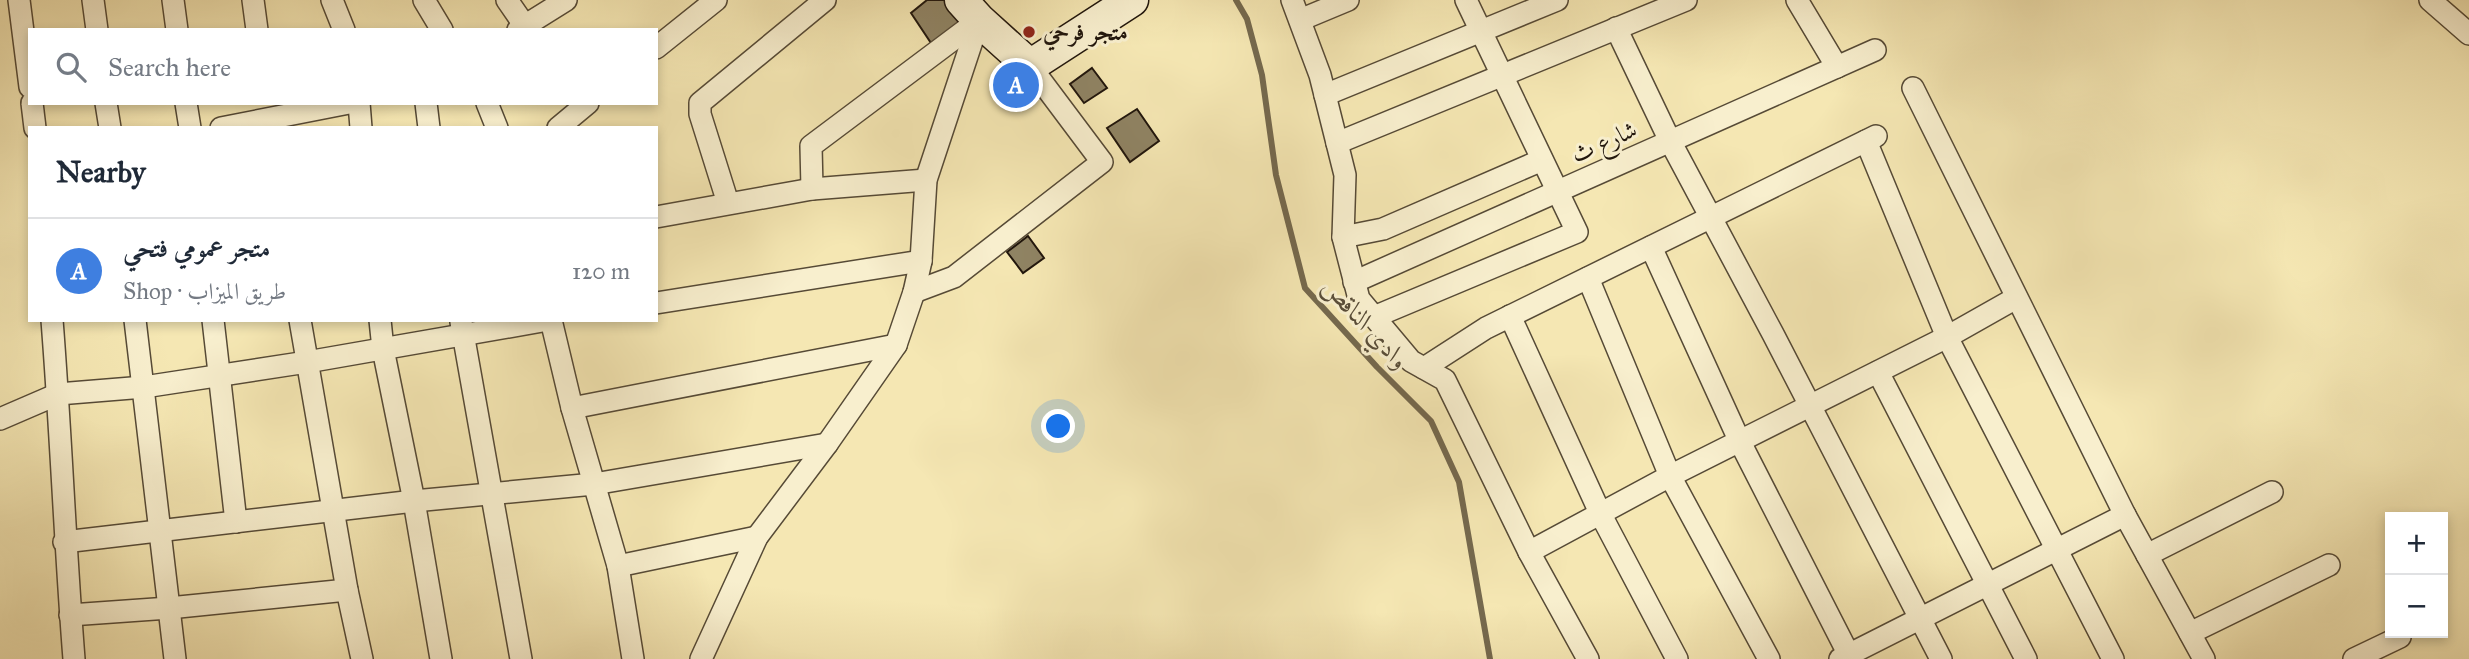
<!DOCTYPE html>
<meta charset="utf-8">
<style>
:root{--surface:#fff;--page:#f2f2f3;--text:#1f2937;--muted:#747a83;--line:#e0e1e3;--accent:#8f2418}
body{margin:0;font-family:"IM FELL Great Primer",Amiri,serif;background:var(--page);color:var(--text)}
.controls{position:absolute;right:21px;bottom:21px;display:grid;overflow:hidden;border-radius:0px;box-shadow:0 4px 10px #0003}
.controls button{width:63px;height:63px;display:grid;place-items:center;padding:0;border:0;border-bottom:2px solid var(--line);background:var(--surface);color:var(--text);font:35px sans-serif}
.you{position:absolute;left:1059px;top:427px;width:24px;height:24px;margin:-18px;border:5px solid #fff;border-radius:50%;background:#1a73e8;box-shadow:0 0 0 10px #1a73e833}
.badge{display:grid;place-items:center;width:46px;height:46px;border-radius:50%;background:var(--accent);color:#fff;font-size:23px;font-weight:700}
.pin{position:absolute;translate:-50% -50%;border:4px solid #fff;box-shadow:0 2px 7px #0006}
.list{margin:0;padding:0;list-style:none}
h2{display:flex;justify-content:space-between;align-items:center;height:91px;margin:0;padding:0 28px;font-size:30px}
h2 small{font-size:23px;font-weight:400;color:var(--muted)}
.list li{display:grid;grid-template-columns:46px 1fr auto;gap:21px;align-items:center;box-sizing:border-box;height:105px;padding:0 28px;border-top:2px solid var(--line)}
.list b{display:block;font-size:26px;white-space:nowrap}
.list p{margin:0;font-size:23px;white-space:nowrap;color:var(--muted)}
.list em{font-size:23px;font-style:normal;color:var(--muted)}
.icon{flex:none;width:38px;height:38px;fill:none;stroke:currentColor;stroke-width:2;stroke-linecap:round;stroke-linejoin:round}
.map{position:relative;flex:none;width:2469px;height:659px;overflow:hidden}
.search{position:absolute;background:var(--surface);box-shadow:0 4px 10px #0003;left:28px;top:28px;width:630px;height:77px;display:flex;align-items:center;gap:18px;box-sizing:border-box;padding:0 24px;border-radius:0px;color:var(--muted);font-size:26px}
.panel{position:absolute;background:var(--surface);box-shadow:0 4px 10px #0003;left:28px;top:126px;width:630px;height:196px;border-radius:0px}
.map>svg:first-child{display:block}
</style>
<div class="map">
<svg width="2469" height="659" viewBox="0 0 2469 659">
<rect width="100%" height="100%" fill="#f5e7b3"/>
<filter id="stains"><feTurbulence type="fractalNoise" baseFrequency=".00286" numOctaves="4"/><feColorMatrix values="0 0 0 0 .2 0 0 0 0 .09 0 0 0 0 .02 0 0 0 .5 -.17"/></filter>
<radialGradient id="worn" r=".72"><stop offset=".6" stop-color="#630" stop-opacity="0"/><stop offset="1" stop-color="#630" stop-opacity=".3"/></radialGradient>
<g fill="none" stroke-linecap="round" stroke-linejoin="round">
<path stroke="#75694e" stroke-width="6" d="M1236 0 1247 19 1262 75 1276 175 1305 288 1377 367 1431 421 1459 482 1490 659"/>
</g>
<g fill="#8f8363" stroke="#21160c" stroke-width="2">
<path d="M927 0H957L971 17 933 46 911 13Z"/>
<path d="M1092 68 1107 88 1084 103 1070 84Z"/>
<path d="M1137 109 1159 141 1130 162 1107 128Z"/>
<path d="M1028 236 1044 258 1023 273 1007 252Z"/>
</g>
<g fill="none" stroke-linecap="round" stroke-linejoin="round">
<g stroke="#564a36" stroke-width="24">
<g id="street">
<path d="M19 0 30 87"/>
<path d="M93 0 97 30"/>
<path d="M173 0 177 30"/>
<path d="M253 0 257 30"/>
<path d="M332 0 344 30"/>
<path d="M424 0 442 30"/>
<path d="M507 0 525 26"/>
<path d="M1292 0 1320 75 1345 175 1343 237 1359 299 1411 361 1445 380 1529 552 1588 659"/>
<path d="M1797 0 1837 67"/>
<path d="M2430 0 2469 34"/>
<path d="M1300 20 1348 0"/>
<path d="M1616 28 1670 141 1773 334 1941 659"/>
<path d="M518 30 566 0"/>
<path d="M656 48 716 0"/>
<path d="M1913 88 2125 515 2204 659"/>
<path d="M1325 95 1557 0"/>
<path d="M32 103 35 128"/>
<path d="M106 103 110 128"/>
<path d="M186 103 190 128"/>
<path d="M359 103 361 128"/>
<path d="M426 103 429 128"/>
<path d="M487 103 497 128"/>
<path d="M221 128 349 103"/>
<path d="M558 128 588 103"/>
<path d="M1866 141 1947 337 2113 659"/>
<path d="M1337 143 1686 0"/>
<path d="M812 189 811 146 979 20"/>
<path d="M728 203 700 114V103L825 0"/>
<path d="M656 217 812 189 926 180"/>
<path d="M1343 237 1383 229 1542 160"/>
<path d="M1651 247 1740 442 1851 659"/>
<path d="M1588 278 1670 476 1769 659"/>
<path d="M1354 282 1875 50"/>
<path d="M914 292 954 277 1102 162 1030 66"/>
<path d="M656 303 921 261"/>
<path d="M1510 316 1601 515 1677 659"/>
<path d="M1374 317 1577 232 1466 0"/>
<path d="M52 320C61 433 65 546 74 659"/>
<path d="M135 320 175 659"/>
<path d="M213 320 236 522"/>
<path d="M300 320 347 590 362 659"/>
<path d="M380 320 383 349 414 501 441 659"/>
<path d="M551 320 572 408 618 566 633 659"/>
<path d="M461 322 521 659"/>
<path d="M1424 368 1486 328 1876 136"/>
<path d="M1878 372 2026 659"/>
<path d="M572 408 896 345"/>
<path d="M0 419 58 394 144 387 307 362 548 320"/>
<path d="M64 542 414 501 594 484 827 444"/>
<path d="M1529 552 1670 476 1947 337 2016 298"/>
<path d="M2147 555 2272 492"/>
<path d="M618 566 757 537"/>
<path d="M70 615 169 608 347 590"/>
<path d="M2190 633 2329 565"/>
<path d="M701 659 757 537 827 444 896 345 914 292 921 261 926 180 979 20"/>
<path d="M1840 659 2125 515"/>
<path d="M2354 659 2400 637"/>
</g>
</g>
<g stroke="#21160c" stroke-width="35">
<path id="secondary" d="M961 0 979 20 1030 66 1132 0"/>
</g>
<use href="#street" stroke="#f8efce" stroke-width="21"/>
<use href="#secondary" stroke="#f8efce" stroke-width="32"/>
</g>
<circle fill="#8f2418" stroke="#f8efce" stroke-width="2.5" cx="1029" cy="32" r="7"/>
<g text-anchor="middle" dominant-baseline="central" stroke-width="6" stroke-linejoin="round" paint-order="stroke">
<g font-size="24" font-weight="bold" fill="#21160c" stroke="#f8efce" text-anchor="start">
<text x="1043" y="32">متجر فرحي</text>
</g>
<g font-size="24" fill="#21160c" stroke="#f8efce">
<text transform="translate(1604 142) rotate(-24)">شارع ث</text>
</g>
<g font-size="26" font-style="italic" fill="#594d38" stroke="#f8efce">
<text transform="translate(1366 323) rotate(47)">وادي الناقص</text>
</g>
</g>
<rect width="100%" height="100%" filter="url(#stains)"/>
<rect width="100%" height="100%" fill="url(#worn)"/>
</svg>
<div class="controls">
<button>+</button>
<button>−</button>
</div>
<div class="you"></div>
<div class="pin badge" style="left:1016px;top:85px;background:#3f7fe0">A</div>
<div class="search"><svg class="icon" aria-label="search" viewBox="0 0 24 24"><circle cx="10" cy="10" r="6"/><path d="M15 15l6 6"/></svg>Search here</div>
<section class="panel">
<h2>Nearby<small></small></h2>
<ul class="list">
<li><span class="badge" style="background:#3f7fe0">A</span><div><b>متجر عمومي فتحي</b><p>Shop · طريق الميزاب</p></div><em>120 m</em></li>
</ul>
</section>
</div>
